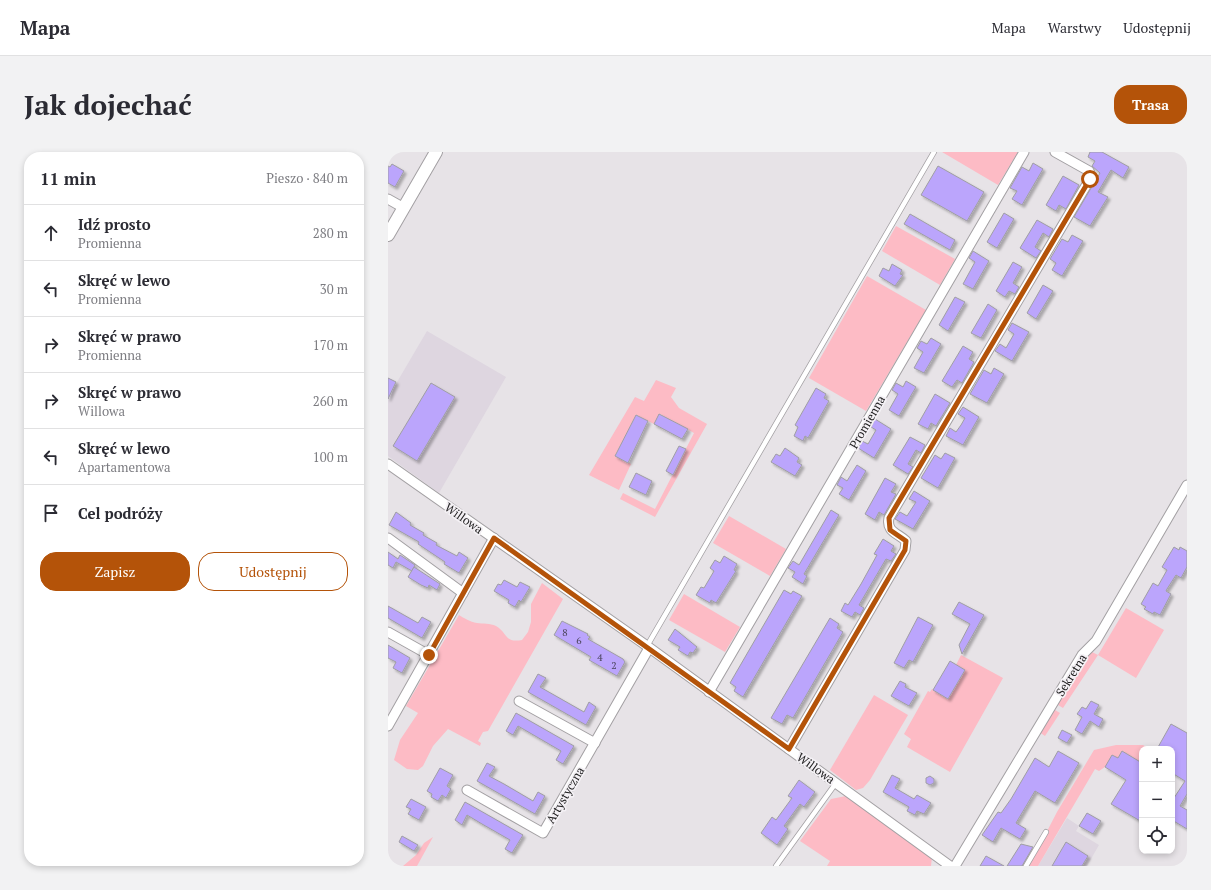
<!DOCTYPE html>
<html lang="pl">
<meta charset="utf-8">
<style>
:root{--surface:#fff;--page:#f2f2f3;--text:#2b2b33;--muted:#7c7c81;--line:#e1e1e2;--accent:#b45309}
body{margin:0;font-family:"PT Serif",serif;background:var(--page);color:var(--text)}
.controls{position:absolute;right:12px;bottom:12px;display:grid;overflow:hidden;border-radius:8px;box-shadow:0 2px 6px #0003}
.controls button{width:36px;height:36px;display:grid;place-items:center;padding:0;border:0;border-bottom:1px solid var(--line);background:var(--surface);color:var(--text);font:20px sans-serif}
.stop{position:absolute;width:12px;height:12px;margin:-9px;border:3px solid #b45309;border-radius:50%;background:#fff}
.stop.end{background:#b45309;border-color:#fff;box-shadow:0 1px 4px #0008}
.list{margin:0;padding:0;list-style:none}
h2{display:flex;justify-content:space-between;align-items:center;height:52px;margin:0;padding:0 16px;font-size:17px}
h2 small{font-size:13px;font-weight:400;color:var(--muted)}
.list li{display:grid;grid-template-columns:26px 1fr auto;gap:12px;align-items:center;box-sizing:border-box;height:56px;padding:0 16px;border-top:1px solid var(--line)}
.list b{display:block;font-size:15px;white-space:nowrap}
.list p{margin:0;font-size:13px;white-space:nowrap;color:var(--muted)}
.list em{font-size:13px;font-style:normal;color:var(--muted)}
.actions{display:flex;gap:8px;padding:12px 16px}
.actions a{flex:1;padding:9px 0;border:1px solid var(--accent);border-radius:16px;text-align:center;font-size:14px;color:var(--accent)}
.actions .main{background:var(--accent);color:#fff}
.icon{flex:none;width:22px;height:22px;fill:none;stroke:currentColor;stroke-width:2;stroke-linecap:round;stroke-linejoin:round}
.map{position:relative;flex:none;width:799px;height:714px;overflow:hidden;border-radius:16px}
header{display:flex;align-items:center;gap:24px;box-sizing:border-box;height:56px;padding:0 20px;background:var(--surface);border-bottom:1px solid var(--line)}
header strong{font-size:19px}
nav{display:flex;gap:22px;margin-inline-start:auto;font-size:14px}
.intro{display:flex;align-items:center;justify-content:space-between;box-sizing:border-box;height:96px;padding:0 24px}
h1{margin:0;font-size:28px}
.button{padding:10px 18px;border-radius:16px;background:var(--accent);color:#fff;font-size:14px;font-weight:700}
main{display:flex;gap:24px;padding:0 24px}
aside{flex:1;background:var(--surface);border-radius:16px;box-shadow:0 2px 6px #0003}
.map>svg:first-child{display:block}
</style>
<header>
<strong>Mapa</strong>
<nav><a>Mapa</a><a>Warstwy</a><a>Udostępnij</a></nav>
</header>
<div class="intro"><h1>Jak dojechać</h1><a class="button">Trasa</a></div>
<main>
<aside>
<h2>11 min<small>Pieszo · 840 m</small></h2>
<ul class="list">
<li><svg class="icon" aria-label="ahead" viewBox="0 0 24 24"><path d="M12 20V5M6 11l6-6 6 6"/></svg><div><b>Idź prosto</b><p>Promienna</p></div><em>280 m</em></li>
<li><svg class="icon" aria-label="left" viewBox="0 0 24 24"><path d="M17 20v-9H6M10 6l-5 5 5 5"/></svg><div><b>Skręć w lewo</b><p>Promienna</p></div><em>30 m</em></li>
<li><svg class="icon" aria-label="right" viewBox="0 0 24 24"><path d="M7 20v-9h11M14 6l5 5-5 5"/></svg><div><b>Skręć w prawo</b><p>Promienna</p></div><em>170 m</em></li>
<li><svg class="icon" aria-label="right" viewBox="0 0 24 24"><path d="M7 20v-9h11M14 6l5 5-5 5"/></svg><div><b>Skręć w prawo</b><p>Willowa</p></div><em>260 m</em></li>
<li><svg class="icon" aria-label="left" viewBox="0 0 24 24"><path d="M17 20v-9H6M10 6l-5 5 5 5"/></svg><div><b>Skręć w lewo</b><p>Apartamentowa</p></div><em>100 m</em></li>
<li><svg class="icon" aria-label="arrive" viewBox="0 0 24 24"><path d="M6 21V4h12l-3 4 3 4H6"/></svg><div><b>Cel podróży</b></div></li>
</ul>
<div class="actions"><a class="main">Zapisz</a><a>Udostępnij</a></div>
</aside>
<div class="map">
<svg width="799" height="714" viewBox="0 0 799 714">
<defs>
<filter id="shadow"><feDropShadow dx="2.5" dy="2.5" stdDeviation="1" flood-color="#0004"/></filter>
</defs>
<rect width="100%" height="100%" fill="#e7e3e7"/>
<g fill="#ded6e0">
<path d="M39 179 118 225 51 341 0 304V242H2Z"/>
<path d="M679 666 691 674 688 679 711 693 699 714H650Z"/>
</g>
<g fill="#fdbbc5">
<path d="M554 0H630L610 33Z"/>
<path d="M508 74 567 107 552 133 494 99Z"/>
<path d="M479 124 538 158 478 259 421 226Z"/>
<path d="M268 228 288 236 283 245 291 256 319 272 267 365 232 347 235 341 267 357 306 281 272 262 266 272 248 263 227 304 243 312 231 338 201 323 247 245 256 249Z"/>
<path d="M341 364 398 397 382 424 325 391Z"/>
<path d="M154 431 175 447 100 579 95 580 90 589 93 591 92 594 60 577 45 594 35 614 30 618 19 617 6 608 12 588 30 561 18 554 71 463C76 466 82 470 89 471 95 472 102 471 108 474 120 481 116 491 134 488L140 480 143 470V452Z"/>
<path d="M296 442 352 475 337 500 281 468Z"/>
<path d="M738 456 776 478 748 526 710 503 675 556 670 553 671 546 702 499 710 503Z"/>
<path d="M573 503 615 526 562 620 519 595 523 587 516 582 540 539 542 540 544 537 560 547 577 518 568 513Z"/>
<path d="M486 543 520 563 482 628 475 636 468 638 442 618Z"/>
<path d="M667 558 672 561 657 584 651 580 663 561Z"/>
<path d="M728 593H755L760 596 754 597V606L752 610 734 599 730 606 724 603 717 615 711 619 707 617 650 714H641L669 660 706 598Z"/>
<path d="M458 644 544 705 543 714H439L442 709 412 689 443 647Z"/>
<path d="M45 685 29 714H15L28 703 36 691Z"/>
</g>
<g fill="#bba5fc" stroke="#9f9ea3" filter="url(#shadow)">
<path d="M702 0H714L741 15 735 26 723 18 710 40 720 45 702 74 686 65 712 21 704 14 707 9 700 5Z"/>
<path d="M645 11 655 17 634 53 624 47 629 39 622 36 634 15 641 19Z"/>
<path d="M4 12 16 19 7 35 0 31V14L2 15Z"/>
<path d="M550 14 596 40 579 69 533 43Z"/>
<path d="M675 24 691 33 678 57 671 53 668 59 658 53Z"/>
<path d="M616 61 626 67 609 96 599 90Z"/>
<path d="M522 62 567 88 562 98 516 72Z"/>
<path d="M649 68 665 77 661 85 655 81 647 95 653 99 648 106 632 96Z"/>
<path d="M684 83 695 89 674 124 664 118 668 111 662 107 674 87 680 90Z"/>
<path d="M585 99 601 109 585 137 575 132 587 110 581 106Z"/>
<path d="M625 110 634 115 625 131 631 135 627 142 621 139 617 145 608 139Z"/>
<path d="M504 112 514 118 512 122 515 123 507 134 491 124 495 116 501 119Z"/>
<path d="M655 133 665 139 648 167 639 161Z"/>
<path d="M567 145 577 150 560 179 551 173Z"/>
<path d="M600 152 609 158 593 186 583 181Z"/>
<path d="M624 171 641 180 624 209 607 199 612 192 618 196 626 182 620 178Z"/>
<path d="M543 186 553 192 536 221 526 216 535 200 529 196 533 189 539 192Z"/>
<path d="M575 194 585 200 581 207 586 210 574 231 569 228 564 235 554 229Z"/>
<path d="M606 216 616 222 599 251 582 242 596 218 603 222Z"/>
<path d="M0 226 8 230 0 247Z"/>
<path d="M518 229 528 235 511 264 501 258 510 242 504 238 508 231 515 235Z"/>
<path d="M43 231 67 245 29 309 5 294Z"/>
<path d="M428 236 438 242 436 246 441 249 420 286 417 284 415 289 406 284 410 275 407 273Z"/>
<path d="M547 242 562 251 548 274 543 271 540 277 530 272Z"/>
<path d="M575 255 591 265 575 293 558 284 562 276 568 280 573 273 577 266 570 262Z"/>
<path d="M271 262 300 277 294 287 266 272Z"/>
<path d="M248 263 260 269 240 311 227 304Z"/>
<path d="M487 267 503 277 486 306 470 296 474 289 480 292 488 278 483 275Z"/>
<path d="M522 285 537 293 533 301 528 298 520 312 525 315 520 322 505 313Z"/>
<path d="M291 294 298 297 285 323 278 319Z"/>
<path d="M397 296 411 306 409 310 414 313 407 324 383 310 388 302 392 304Z"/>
<path d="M557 301 567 306 550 336 533 326 547 303 553 307Z"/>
<path d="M469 313 478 319 461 348 451 342 455 336 449 333 453 325 459 329Z"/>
<path d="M248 321 264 329 258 343 241 335Z"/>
<path d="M497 326 508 332 503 340 508 342 496 363 491 360 487 368 477 362Z"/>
<path d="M526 339 542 349 525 377 507 367 512 360 519 364 528 350 521 347Z"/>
<path d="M443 358 451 363 416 422 419 424 415 432 404 425 407 420 400 416 405 409 411 413Z"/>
<path d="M8 360 23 371 22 373 36 381 35 383 49 391 48 393 69 404 71 400 80 406 71 421 56 412 57 410 30 392 31 390 1 373Z"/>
<path d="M495 387 506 394 503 399 508 402 503 409 498 407 471 453 476 456 472 463 467 460 464 465 453 459 457 451 460 453 473 432 489 403 486 402Z"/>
<path d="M786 395 791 398 792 395 799 399V415L793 426 788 423 779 437 778 439 783 442 772 463 766 460 765 462 756 457 758 455 753 452 765 431 770 434 779 418 774 415Z"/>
<path d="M0 400 10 407 12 403 27 413 24 419 8 410 5 416 0 413Z"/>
<path d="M336 404 349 412 346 418 348 419 328 451 323 448 322 451 308 443 313 435 316 436 326 419 322 416 327 408 332 411Z"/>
<path d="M26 415 52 432 49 438 41 433 40 436 33 433 20 425Z"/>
<path d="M116 428 129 435 132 430 142 435 133 450 131 448 127 455 120 451 121 448 106 439 110 432 113 433Z"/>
<path d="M396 438 403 442 405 439 414 444 355 545 346 539 348 535 342 531Z"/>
<path d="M571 450 596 463 574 502 571 493 582 472 564 462Z"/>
<path d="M0 454 30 471 34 465 43 470 34 486 0 466Z"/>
<path d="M530 465 545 473 525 510 521 508 516 516 506 511Z"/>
<path d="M442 466 451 472 449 476 455 480 405 566 399 563 394 572 383 566Z"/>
<path d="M174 469 200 482 199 483 202 485 200 487 235 507 237 510 229 524 201 508 203 505 166 483Z"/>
<path d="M287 477 309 495 305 501 302 500 300 504 290 498 292 495 280 488Z"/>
<path d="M0 493 22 506 14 521 5 516 8 510 0 506Z"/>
<path d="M562 509 577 518 560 547 545 538Z"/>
<path d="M150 522 158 526 152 535 196 560 201 550 208 555 198 573 140 540Z"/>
<path d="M512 529 518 532 517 535 529 541 521 554 503 544Z"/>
<path d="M703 549 711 553 706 562 715 567 711 575 702 569 694 582 687 578 694 565 689 562 694 555 698 557Z"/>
<path d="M128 561 186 594 175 612 168 608 173 599 130 574 125 583 118 579Z"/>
<path d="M783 572 799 581V642L792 654 799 658V677L784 668V649L797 629 784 621V597H769Z"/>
<path d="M674 578 684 583 679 591 670 586Z"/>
<path d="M670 599 691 611 667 651 647 639 628 671 638 677 632 687 613 676 605 690 594 683 610 660 613 661 623 647 647 606 661 615Z"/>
<path d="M734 599 754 611V670L723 652 738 628 717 615 724 603 730 606Z"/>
<path d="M99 611 107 615 101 624 116 632 145 649 150 640 157 644 147 662 89 629Z"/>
<path d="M52 616 65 623 59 634 63 637 58 646 54 643 50 649 43 645 44 642 39 639Z"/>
<path d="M504 623 512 627 507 636 526 647 529 643 543 651 536 662 529 659 527 663 519 659 521 655 495 640Z"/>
<path d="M542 624 546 627V631L542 633 538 631V626Z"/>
<path d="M411 628 427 640 416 655 412 652 396 674 400 677 389 693 373 681 384 665 388 668 404 646 400 644Z"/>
<path d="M23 647 38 655 31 668 20 662 23 657 18 655Z"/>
<path d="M77 650 135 683 124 701 117 697 122 688 94 672 79 663 74 673 67 668Z"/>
<path d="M699 661 713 669 705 682 691 674Z"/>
<path d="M14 684 30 693 26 699 11 690Z"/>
<path d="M678 690 700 704 694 714H664Z"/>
<path d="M633 692 645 695 634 714H619Z"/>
<path d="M598 704 616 714H592Z"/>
</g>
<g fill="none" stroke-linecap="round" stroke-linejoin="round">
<g stroke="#a3a0a3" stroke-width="6">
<g id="lane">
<path d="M259 494 546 0"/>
<path d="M388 714 448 631"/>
<path d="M638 714 658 680"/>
</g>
</g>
<g stroke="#a3a0a3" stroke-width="11">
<g id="street">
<path d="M0 47 16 56"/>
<path d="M0 312 259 494 562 714"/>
<path d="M0 386 75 441"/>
<path d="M0 480 41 503"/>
<path d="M321 540 636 0"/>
<path d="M131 549 207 591"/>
<path d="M0 574 106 386"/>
<path d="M401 597 517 398 518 389C510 381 498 380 501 366L702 27V21L701 19 667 0"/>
<path d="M79 638 155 681 261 496"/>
<path d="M567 714 694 503 708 489 799 333"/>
</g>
</g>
<g stroke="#a3a0a3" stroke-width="14">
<path id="secondary" d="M0 83 48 0"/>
</g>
<use href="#lane" stroke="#fff" stroke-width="4.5"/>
<use href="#street" stroke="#fff" stroke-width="9"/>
<use href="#secondary" stroke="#fff" stroke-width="12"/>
</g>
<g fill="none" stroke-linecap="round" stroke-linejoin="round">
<path stroke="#b45309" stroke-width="5" d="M41 503 106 386 401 597 517 398 518 389 502 378 501 366 702 27"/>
</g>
<g text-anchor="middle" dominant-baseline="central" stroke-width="3.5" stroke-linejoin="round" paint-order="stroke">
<g font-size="10" fill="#494359">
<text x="177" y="480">8</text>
<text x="191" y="488">6</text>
<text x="212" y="505">4</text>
<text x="226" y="513">2</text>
</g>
<g font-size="12" fill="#232223" stroke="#f4f1f5">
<text transform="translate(479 270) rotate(-60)">Promienna</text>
<text transform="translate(76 366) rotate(35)">Willowa</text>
<text transform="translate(683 523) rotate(-58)">Sekretna</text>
<text transform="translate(428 616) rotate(36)">Willowa</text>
<text transform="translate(177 643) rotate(-60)">Artystyczna</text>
</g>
</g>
</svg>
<div class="controls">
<button>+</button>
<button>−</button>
<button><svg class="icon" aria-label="locate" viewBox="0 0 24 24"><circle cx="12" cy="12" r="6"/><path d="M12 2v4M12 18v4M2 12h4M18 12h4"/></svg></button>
</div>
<div class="stop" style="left:702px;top:27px"></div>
<div class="stop end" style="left:41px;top:503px"></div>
</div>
</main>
